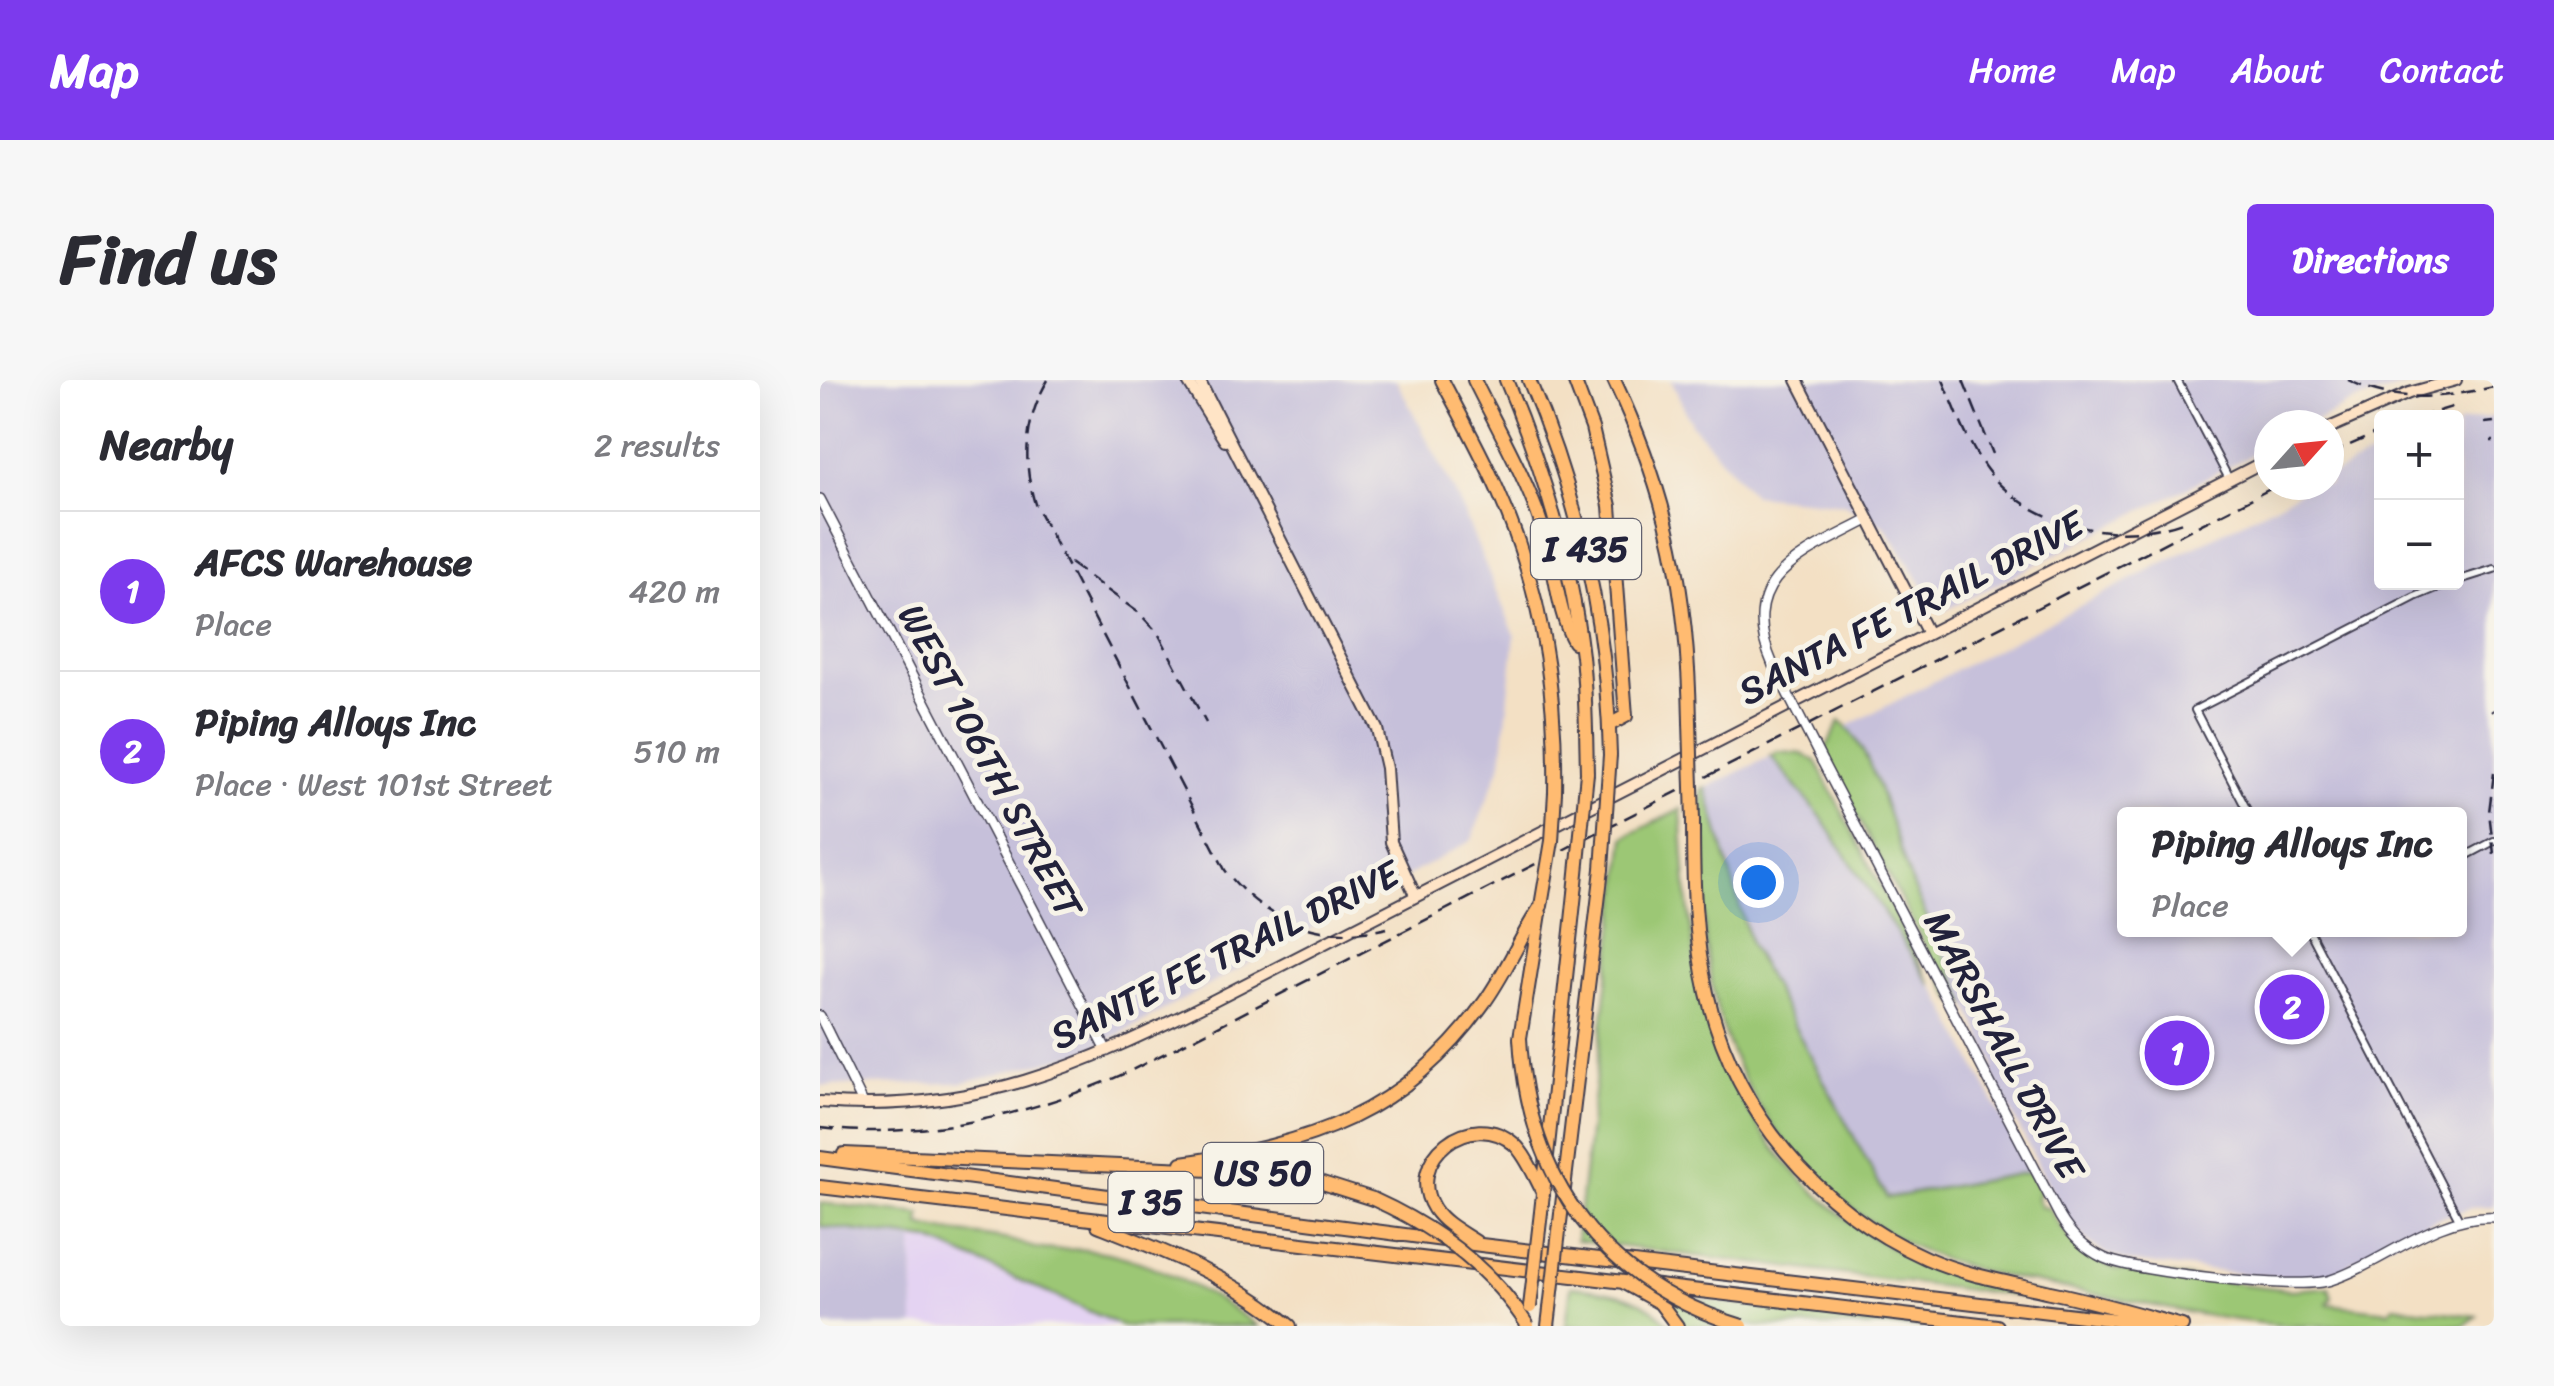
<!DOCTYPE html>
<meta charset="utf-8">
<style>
:root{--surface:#fff;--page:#f7f7f7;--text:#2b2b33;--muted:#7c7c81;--line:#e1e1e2;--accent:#7c3aed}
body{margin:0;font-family:Sriracha,sans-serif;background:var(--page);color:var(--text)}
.controls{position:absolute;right:30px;top:30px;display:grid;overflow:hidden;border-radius:10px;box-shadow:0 10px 40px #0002}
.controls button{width:90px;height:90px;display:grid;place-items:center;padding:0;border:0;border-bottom:2px solid var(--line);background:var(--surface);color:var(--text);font:50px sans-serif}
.compass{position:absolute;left:1434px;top:30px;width:90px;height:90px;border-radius:50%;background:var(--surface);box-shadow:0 10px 40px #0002;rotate:63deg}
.you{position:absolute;left:938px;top:502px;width:35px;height:35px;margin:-25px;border:8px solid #fff;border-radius:50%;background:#1a73e8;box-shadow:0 0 0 15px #1a73e833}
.badge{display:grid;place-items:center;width:65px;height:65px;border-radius:50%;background:var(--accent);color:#fff;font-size:32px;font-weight:700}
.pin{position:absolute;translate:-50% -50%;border:5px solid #fff;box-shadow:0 2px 10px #0006}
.popup{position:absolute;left:1297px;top:427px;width:350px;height:130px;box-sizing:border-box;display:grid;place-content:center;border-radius:10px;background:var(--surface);filter:drop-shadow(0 2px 8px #0005);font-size:32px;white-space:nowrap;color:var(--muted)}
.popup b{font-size:38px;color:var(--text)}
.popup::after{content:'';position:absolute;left:50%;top:100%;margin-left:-20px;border:20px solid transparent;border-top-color:var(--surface)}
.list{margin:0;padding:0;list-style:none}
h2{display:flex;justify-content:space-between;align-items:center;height:130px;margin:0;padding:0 40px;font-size:42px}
h2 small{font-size:32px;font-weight:400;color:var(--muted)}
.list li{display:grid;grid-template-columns:65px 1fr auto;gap:30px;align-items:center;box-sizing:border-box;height:160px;padding:0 40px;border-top:2px solid var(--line)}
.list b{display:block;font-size:38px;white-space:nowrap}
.list p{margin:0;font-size:32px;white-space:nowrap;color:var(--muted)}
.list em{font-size:32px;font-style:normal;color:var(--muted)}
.map{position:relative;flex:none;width:1674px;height:946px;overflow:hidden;border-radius:10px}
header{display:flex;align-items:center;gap:60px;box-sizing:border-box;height:140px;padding:0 50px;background:var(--accent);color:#fff}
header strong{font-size:48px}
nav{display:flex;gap:55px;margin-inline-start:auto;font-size:35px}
.intro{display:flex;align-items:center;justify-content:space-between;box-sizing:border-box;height:240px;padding:0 60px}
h1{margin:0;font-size:70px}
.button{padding:25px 45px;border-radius:10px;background:var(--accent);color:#fff;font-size:35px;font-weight:700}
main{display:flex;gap:60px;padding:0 60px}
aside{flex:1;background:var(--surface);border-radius:10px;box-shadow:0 10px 40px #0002}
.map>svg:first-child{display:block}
</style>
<header>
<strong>Map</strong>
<nav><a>Home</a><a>Map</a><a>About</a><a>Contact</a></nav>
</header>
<div class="intro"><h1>Find us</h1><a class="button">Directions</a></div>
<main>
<aside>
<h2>Nearby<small>2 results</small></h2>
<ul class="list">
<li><span class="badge">1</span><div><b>AFCS Warehouse</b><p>Place</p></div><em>420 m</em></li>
<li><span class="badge">2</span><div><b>Piping Alloys Inc</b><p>Place · West 101st Street</p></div><em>510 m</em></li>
</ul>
</aside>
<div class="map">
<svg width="1674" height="946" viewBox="0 0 1674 946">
<rect width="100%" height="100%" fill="#f7f3e8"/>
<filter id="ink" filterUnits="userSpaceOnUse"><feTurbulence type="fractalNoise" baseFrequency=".01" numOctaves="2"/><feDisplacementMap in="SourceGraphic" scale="20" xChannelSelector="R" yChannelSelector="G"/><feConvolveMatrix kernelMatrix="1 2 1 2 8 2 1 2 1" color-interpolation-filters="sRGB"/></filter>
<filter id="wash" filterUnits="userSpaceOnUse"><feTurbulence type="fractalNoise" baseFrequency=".0048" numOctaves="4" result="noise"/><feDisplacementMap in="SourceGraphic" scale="40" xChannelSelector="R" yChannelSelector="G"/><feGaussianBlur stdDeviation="2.25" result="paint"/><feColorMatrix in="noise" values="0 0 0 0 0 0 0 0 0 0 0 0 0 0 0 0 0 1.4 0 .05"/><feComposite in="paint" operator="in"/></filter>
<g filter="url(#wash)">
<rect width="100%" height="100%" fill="#f3e0c4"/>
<path fill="#e4d3f2" d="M93 859 110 860 302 946H94Z"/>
<g fill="#c6c0da" fill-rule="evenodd">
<path d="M0 0H576L635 112 695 255 682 382 651 461 269 671 141 703 0 706Z"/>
<path d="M851 0H1607L1533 22 1489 45H1449V66L1120 233 1064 145 1023 124 933 115 872 45Z"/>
<path d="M1674 36V827L1651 828 1617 839 1530 883 1521 891 1490 901 1310 882 1286 874 1266 861 1243 834 1172 694 1174 684 1092 502 1052 392 1028 346 1493 105H1509V97L1561 70 1562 202H1636L1637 44ZM1304 434H1640V550H1304Z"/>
<path d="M951 376 1001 437 1119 615 1210 792 1067 818 931 566 886 408Z"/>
<path d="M0 846 93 859 94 946H0Z"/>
</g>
<g fill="#9cc774" stroke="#5f7458" stroke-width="2.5">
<path d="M1020 341C1052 363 1076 465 1092 503 1109 544 1129 584 1147 624L1133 620 1004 372Z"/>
<path d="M959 372 982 374 996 381 1112 606 1001 437 951 376Z"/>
<path d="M886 408 931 566 1067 818 1210 792 1220 811 1217 818 1221 827 1229 828C1245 857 1265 878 1297 889L1471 910 1509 907 1512 918 1507 924 1569 931 1574 926 1657 936 1643 946C1588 946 1532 946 1477 946 1402 942 1327 924 1253 910 1197 899 1138 890 1086 863 1009 823 944 752 911 671 877 589 883 497 882 410Z"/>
<path d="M861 429C869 575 881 708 996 813 1025 839 1060 866 1097 880 1140 895 1186 905 1230 917L1229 920 756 861 805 457Z"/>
<path d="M0 823 101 834 100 845C128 853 156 854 184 859 198 861 208 868 222 869 237 871 253 868 268 870 324 875 393 914 438 946H302L110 860 0 846Z"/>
<path d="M751 906C790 912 823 913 850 946H746Z"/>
<path d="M860 917 1104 946H936L914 940 912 946H862L845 920Z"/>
</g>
</g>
<g filter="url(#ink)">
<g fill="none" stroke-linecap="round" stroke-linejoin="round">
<g stroke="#413e50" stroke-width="10">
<g id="minor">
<path d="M1357 0 1409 99"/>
<path d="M1636 201 1674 189"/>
<path d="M1429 434 1375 330 1595 217 1631 202"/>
<path d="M1640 479 1674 461"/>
<path d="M1489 550 1640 841"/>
</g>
</g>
<g stroke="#413e50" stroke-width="12">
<g id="tertiary">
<path d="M0 119 287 671"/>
<path d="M953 285C914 197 984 174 1048 140"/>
<path d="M1002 381 1240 837C1250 854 1265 869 1284 878 1315 892 1480 911 1511 900 1564 883 1615 834 1674 837"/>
<path d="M0 636 43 723"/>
</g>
</g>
<g stroke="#413e50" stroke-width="14">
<g id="secondary">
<path d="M367 0 405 61"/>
<path d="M379 0 557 349 566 388 571 462 595 515"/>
<path d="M977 0 1107 252"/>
<path d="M1509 48 1589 13 1636 0"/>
<path d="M0 722C154 735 262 686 396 619L1449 79"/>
</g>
</g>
<g stroke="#413e50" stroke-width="16">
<g id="motorway">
<path d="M622 0C642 39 664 77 681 118 722 212 737 310 735 412"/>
<path d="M654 0C678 49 706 97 723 149 736 186 736 229 754 262"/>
<path d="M686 0C723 88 751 182 762 276 766 315 766 354 767 393"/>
<path d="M709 0C760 121 787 243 790 375"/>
<path d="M754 0 772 48 790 126 806 336 789 345"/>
<path d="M794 0C849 117 868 213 870 342"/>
<path d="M873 440C873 498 874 557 887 613 914 730 996 829 1106 878 1145 895 1188 902 1230 912 1274 921 1318 934 1362 946"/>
<path d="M700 658 720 533"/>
<path d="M24 774 437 792 490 799 553 819"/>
<path d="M0 778 661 865 1348 946"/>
<path d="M362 783C490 764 583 735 663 624 686 593 700 557 721 526"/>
<path d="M0 807 1177 946"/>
<path d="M721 832 755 513"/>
<path d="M741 834 782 489"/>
<path d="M278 845C346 872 414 898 470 946"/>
<path d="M656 862C641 852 624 844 614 829 583 780 651 726 694 764 706 775 714 795 722 810"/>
<path d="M806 904 840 923 857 946"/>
<path d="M728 946 730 929"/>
</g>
</g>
<use href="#minor" stroke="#fff" stroke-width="6"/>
<use href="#tertiary" stroke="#fff" stroke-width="9"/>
<use href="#secondary" stroke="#ffe4c6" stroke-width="10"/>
<use href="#motorway" stroke="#ffbb71" stroke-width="12"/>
<g stroke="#22223b" stroke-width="2.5" stroke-dasharray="15 8" stroke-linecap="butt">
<path d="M228 0C205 38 202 82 215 124L405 490C445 542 503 564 567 548"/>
<path d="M1123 0C1136 30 1147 63 1167 90 1211 147 1297 165 1362 142"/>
<path d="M1143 0 1173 74"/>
<path d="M1528 0C1577 24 1622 18 1674 7"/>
<path d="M1596 38 1635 26"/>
<path d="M1665 43 1674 42"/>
<path d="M1671 61H1674"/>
<path d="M1509 74 1562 51"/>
<path d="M250 183 319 233 338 253 386 343"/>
<path d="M1671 332 1674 330"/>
<path d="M1674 393 1669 432 1674 474"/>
<path d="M0 748C105 760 210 735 306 693L1458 105"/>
</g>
<g stroke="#413e50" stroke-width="12" stroke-linecap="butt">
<path id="tertiary-bridge" d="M953 285 1002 381"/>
</g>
<g stroke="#413e50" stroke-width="16" stroke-linecap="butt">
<g id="motorway-bridge">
<path d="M870 342 873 440"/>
<path d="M782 489 790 375"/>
<path d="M755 513 767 393"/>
<path d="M721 526 732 461 735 412"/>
<path d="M700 658C708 801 783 904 922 946"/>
<path d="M553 819C615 847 671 888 708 946"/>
<path d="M710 927 721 832"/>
<path d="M730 929 741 834"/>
</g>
</g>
<use href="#tertiary-bridge" stroke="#fff" stroke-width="9"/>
<use href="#motorway-bridge" stroke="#ffbb71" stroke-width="12"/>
</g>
</g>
<g text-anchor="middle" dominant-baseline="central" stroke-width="10" stroke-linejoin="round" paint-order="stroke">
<g fill="#f7f3e8" stroke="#62616f" stroke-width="2.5">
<rect x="711" y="139" width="110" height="60" rx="8"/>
<rect x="383" y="763" width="120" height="60" rx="8"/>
<rect x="288.5" y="792" width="85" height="60" rx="8"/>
</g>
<g font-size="35" font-weight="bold" fill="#22223b">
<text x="766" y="169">I 435</text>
<text x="443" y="793">US 50</text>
<text x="331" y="822">I 35</text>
</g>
<g font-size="38" fill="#22223b" stroke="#f7f3e8">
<text transform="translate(1091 228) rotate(-27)">SANTA FE TRAIL DRIVE</text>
<text transform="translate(170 381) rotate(62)">WEST 106TH STREET</text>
<text transform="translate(405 575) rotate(-26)">SANTE FE TRAIL DRIVE</text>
<text transform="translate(1184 665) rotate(62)">MARSHALL DRIVE</text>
</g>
</g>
</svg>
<div class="controls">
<button>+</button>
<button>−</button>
</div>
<svg class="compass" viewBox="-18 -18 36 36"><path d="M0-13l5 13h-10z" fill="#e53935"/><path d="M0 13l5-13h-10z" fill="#7c7c81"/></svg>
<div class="you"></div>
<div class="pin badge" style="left:1357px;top:673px">1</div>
<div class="pin badge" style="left:1472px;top:627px">2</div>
<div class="popup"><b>Piping Alloys Inc</b>Place</div>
</div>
</main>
